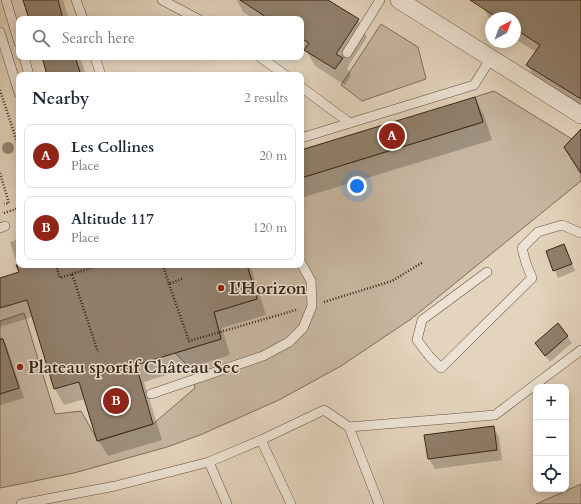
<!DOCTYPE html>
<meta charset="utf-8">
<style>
:root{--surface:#fff;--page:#f6f6f7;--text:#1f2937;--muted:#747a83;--line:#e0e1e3;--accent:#8f2418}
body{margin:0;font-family:Cardo,serif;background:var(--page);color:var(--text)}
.controls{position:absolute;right:12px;bottom:12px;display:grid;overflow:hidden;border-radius:8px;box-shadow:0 2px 10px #0003}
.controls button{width:36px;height:36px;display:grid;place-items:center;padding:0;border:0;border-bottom:1px solid var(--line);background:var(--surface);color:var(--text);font:20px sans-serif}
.compass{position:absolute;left:485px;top:12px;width:36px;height:36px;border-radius:50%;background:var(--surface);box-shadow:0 2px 10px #0003;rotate:42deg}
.you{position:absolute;left:357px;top:186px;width:14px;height:14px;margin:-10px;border:3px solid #fff;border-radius:50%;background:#1a73e8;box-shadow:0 0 0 6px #1a73e833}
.badge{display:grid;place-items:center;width:26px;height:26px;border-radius:50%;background:var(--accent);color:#fff;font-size:13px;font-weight:700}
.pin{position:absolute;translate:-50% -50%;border:2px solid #fff;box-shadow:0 1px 4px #0006}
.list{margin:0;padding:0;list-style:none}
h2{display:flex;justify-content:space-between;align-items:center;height:52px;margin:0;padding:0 16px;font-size:17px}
h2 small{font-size:13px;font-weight:400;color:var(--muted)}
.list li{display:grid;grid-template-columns:26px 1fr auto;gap:12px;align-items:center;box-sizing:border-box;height:64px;margin:0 8px 8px;padding:0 8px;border:1px solid var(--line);border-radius:8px}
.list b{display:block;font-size:15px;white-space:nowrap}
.list p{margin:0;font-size:13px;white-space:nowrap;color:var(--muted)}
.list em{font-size:13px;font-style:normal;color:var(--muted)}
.icon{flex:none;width:22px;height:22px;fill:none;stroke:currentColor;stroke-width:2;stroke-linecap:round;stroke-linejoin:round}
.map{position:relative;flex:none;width:581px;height:504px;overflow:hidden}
.search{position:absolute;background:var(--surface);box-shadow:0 2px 10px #0003;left:16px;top:16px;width:288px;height:44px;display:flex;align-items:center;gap:10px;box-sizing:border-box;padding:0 14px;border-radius:8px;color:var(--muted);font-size:15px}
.panel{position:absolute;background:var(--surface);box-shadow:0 2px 10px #0003;left:16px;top:72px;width:288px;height:196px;border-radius:8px}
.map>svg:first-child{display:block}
</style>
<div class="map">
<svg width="581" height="504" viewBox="0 0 581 504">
<rect width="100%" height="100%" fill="#e4d4bd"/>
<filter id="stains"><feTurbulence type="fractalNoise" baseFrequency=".005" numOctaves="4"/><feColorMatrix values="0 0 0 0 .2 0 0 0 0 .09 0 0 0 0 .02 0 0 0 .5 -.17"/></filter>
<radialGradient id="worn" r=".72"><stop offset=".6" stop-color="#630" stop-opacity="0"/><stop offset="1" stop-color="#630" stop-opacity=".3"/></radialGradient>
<g fill="#c7b6a1" stroke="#806d5c">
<path d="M381 24 418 47 426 79 362 101 341 85Z"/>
<path d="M494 91 572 139 564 147 581 174V181L411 319 341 366 279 400 200 435 167 447 74 473 0 488V321L24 313 55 414 81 411 98 441 153 424 195 388 192 370 175 353 221 339 214 312 257 299 247 265H301V178L483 122 475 97Z"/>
<path d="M581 484V504H536Z"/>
</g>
<g fill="#0003">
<path d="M24 0H63L69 19H31Z"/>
<path d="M237 0H326L358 20 367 37 347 68 351 75 345 85 315 66 306 50 301 47V19H254L243 12Z"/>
<path d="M482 0H581V110L537 82 527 65 536 52 515 39V18H491V21L483 7Z"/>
<path d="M43 57H80L86 75H48Z"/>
<path d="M475 98 484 115 492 140 301 198V151Z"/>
<path d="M19 239V265H250L266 315 222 328 230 355 144 382 162 440 108 456 98 440 85 399 64 405 55 389 33 317 0 327V279L20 273 10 242Z"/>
<path d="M564 245 575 271 558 278 547 251Z"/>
<path d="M558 325 572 343 550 362 536 343Z"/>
<path d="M2 337 7 347 24 398 0 405V338Z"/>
<path d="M493 427 499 437 502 460 435 469 429 459 425 436Z"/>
</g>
<g fill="#91806d" stroke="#382417">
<path d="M23 0H58L63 19H29Z"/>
<path d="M240 0H328L359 19 336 54 343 58 335 69 304 50 309 43 301 38V19H269Z"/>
<path d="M470 0H581V99L526 65 540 45 515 29V18H498Z"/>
<path d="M42 57H75L81 75H47Z"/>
<path d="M475 97 483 122 301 178V150Z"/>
<path d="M581 129V173L564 147Z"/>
<path d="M564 244 572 264 553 271 546 251Z"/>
<path d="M16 265H247L257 299 214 312 221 339 136 365 153 424 97 441 79 382 54 389 27 300 0 308V278L19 272Z"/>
<path d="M558 323 568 336 545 356 535 343Z"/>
<path d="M0 339H3L19 388 0 394Z"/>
<path d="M494 426 497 450 428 459 424 435Z"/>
</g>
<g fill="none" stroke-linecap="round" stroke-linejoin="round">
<g stroke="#635040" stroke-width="10">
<g id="service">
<path d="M6 0 19 43"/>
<path d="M76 0 83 19"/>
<path d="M162 0 198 19"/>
<path d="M0 32 19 93"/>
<path d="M347 53 380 0"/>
<path d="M24 57 29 75"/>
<path d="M95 57 101 75"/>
<path d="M260 57 285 75"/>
<path d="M301 87 350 123"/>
<path d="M301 138 474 85 491 58"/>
<path d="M0 228 5 226"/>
<path d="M487 272 422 320 417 340 430 357 441 368 532 278 526 263 522 248 538 232 562 225 581 233"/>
<path d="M151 394 263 356 289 342 303 328 312 306 311 281 301 263"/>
<path d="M349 427 495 415 581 350"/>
<path d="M261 440 291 504"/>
<path d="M209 462 227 504"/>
<path d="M21 504 115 486 209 462 261 440 324 410 349 427 379 504"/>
</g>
</g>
<g stroke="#635040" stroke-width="18">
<path id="minor" d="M399 0 581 115"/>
</g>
<g stroke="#382417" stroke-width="2.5" stroke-dasharray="1 2" stroke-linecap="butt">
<path d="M0 90 19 148"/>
<path d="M0 173 9 203 4 204"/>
<path d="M4 213 19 208"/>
<path d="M56 265 60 278 72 274 98 352"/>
<path d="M163 265 169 284 184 278"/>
<path d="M72 274 100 265"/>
<path d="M169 284 189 341 296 310"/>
<path d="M324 302 392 281 423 262"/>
</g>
<use href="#service" stroke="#ede3d4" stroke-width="9"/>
<use href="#minor" stroke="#ede3d4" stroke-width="17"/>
</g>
<circle fill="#998775" cx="8" cy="148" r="6"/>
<g fill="#8f2418" stroke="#ede3d4" stroke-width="1.5">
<circle cx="221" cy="288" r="4"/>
<circle cx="20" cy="367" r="4"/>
</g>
<g text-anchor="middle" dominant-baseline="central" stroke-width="3" stroke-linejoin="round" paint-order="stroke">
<g font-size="17" font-weight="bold" fill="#382417" stroke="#ede3d4" text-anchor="start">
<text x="229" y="288">L'Horizon</text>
<text x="28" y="367">Plateau sportif Château Sec</text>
</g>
</g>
<rect width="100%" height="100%" filter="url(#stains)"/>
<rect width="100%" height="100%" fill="url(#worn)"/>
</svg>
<div class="controls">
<button>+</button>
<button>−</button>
<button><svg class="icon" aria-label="locate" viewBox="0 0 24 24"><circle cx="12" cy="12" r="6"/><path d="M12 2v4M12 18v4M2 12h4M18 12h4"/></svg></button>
</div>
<svg class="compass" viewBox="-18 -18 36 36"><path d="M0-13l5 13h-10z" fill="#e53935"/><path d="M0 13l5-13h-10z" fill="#747a83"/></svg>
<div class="you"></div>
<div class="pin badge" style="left:392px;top:136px">A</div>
<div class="pin badge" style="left:116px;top:401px">B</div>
<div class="search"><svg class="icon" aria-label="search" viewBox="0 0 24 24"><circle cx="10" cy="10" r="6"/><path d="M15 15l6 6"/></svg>Search here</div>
<section class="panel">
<h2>Nearby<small>2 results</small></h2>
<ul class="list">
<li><span class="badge">A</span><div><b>Les Collines</b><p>Place</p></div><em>20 m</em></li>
<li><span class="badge">B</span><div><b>Altitude 117</b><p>Place</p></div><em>120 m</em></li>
</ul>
</section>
</div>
